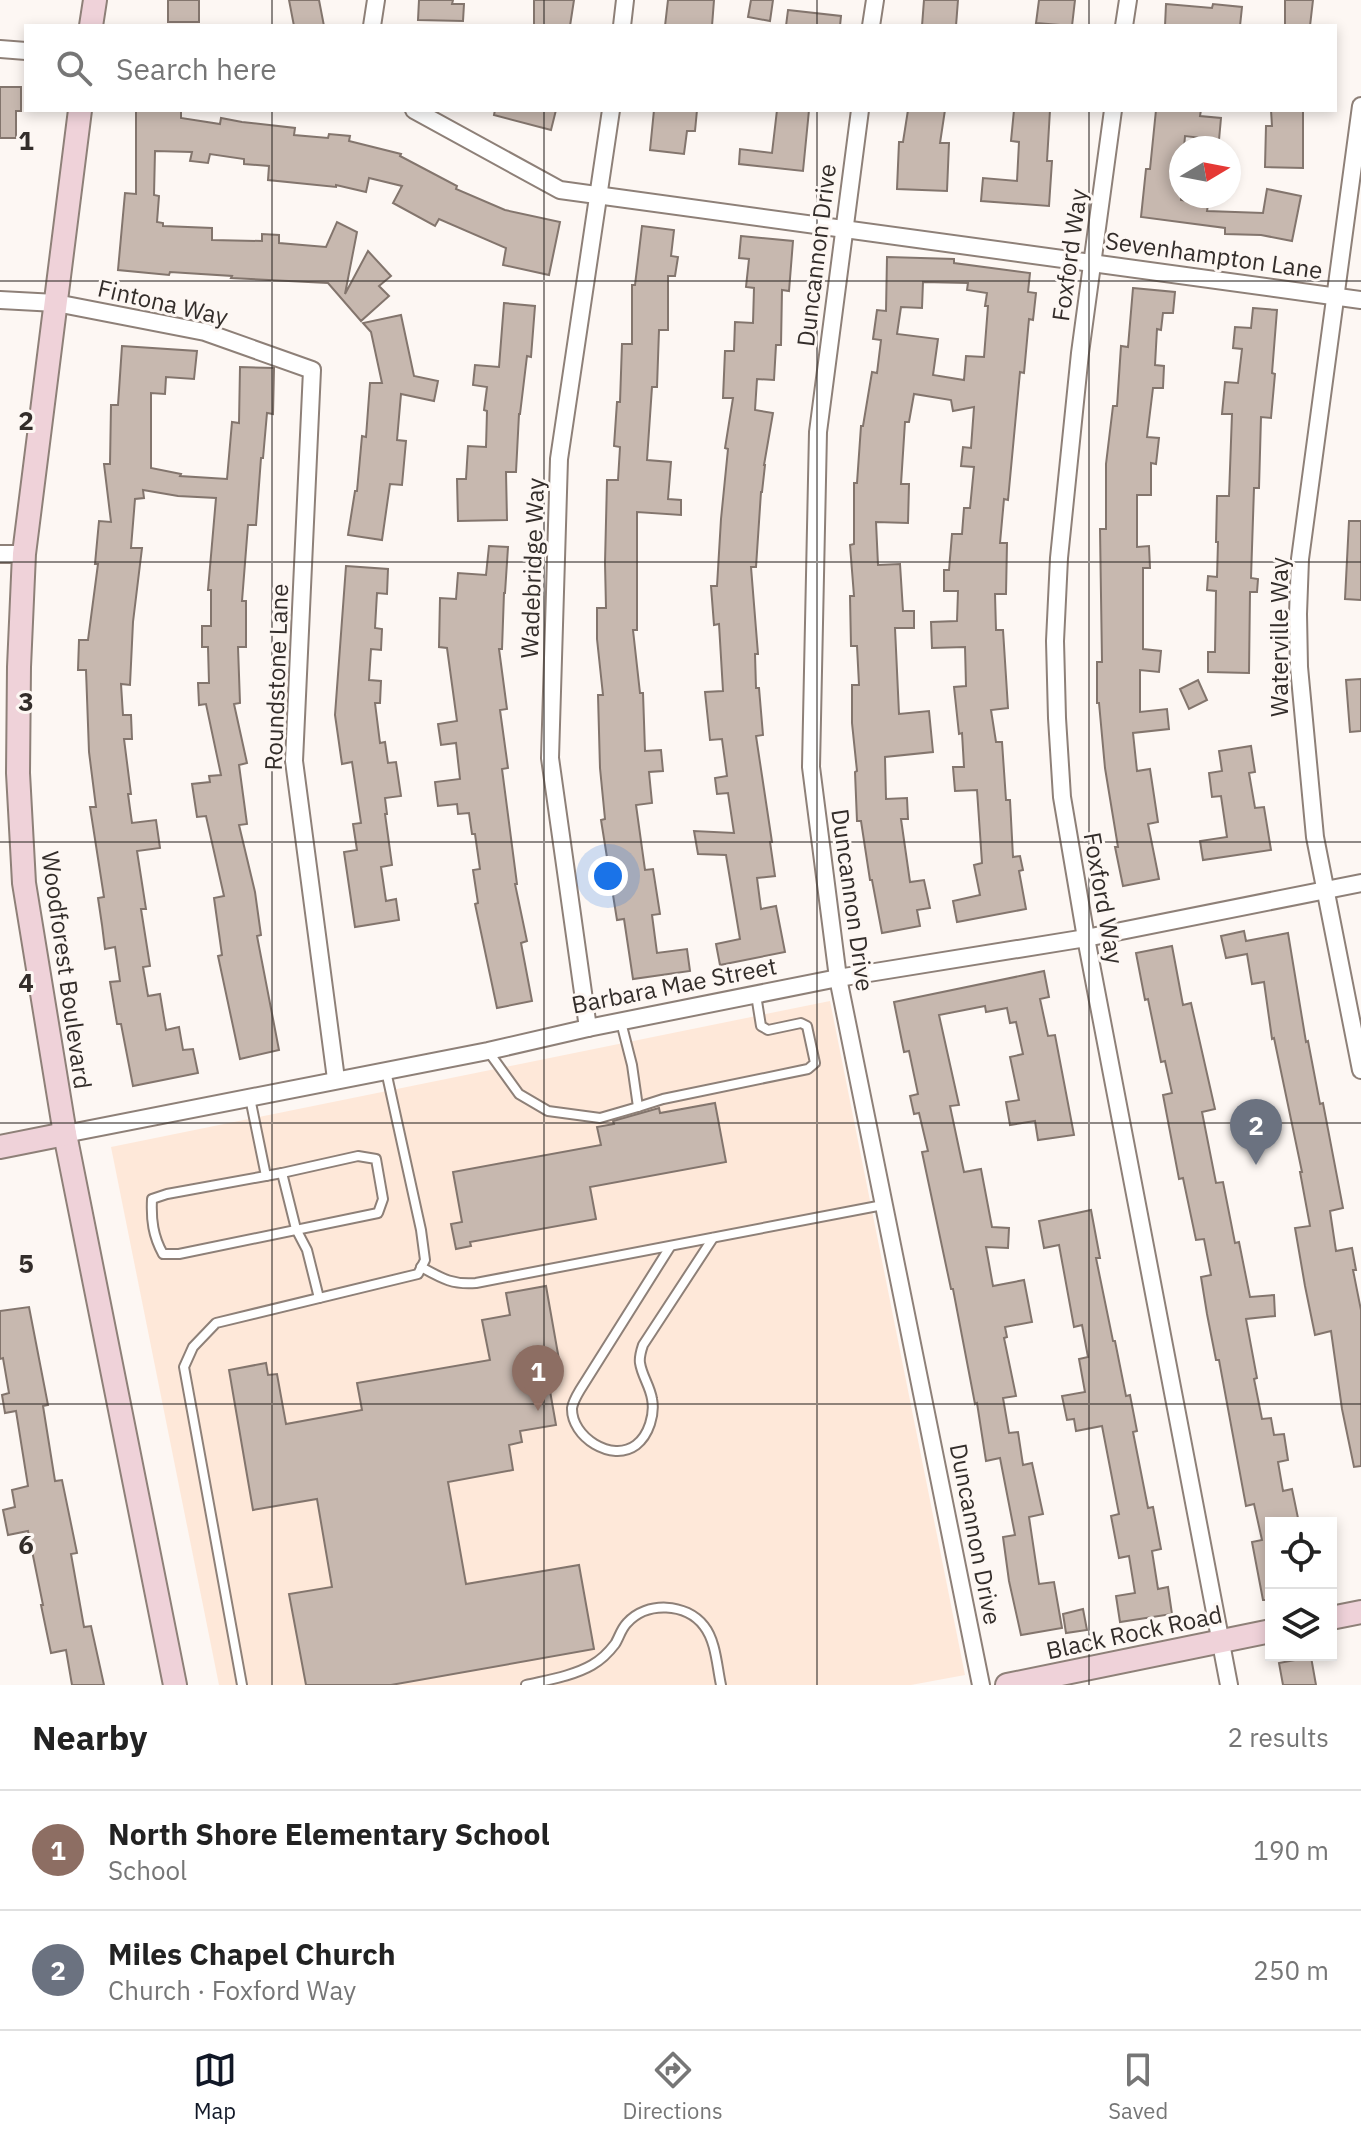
<!DOCTYPE html>
<meta charset="utf-8">
<style>
:root{--surface:#fff;--page:#f2f2f2;--text:#222;--muted:#767676;--line:#e0e0e0;--accent:#111827}
body{margin:0;font-family:"IBM Plex Sans",sans-serif;background:var(--page);color:var(--text)}
.controls{position:absolute;right:24px;bottom:24px;display:grid;overflow:hidden;border-radius:0px;box-shadow:0 4px 12px #0003}
.controls button{width:72px;height:72px;display:grid;place-items:center;padding:0;border:0;border-bottom:2px solid var(--line);background:var(--surface);color:var(--text);font:40px sans-serif}
.compass{position:absolute;left:1169px;top:136px;width:72px;height:72px;border-radius:50%;background:var(--surface);box-shadow:0 4px 12px #0003;rotate:80deg}
.you{position:absolute;left:608px;top:876px;width:28px;height:28px;margin:-20px;border:6px solid #fff;border-radius:50%;background:#1a73e8;box-shadow:0 0 0 12px #1a73e833}
.badge{display:grid;place-items:center;width:52px;height:52px;border-radius:50%;background:var(--accent);color:#fff;font-size:26px;font-weight:700}
.pin{position:absolute;translate:-50% -66px;filter:drop-shadow(0 2px 4px #0008)}
.pin::after{content:'';position:absolute;top:42px;width:28px;height:24px;background:inherit;clip-path:polygon(0 0,100% 0,50% 100%)}
.list{margin:0;padding:0;list-style:none}
h2{display:flex;justify-content:space-between;align-items:center;height:104px;margin:0;padding:0 32px;font-size:34px}
h2 small{font-size:26px;font-weight:400;color:var(--muted)}
.list li{display:grid;grid-template-columns:52px 1fr auto;gap:24px;align-items:center;box-sizing:border-box;height:120px;padding:0 32px;border-top:2px solid var(--line)}
.list b{display:block;font-size:30px;white-space:nowrap}
.list p{margin:0;font-size:26px;white-space:nowrap;color:var(--muted)}
.list em{font-size:26px;font-style:normal;color:var(--muted)}
.icon{flex:none;width:44px;height:44px;fill:none;stroke:currentColor;stroke-width:2;stroke-linecap:round;stroke-linejoin:round}
.map{position:relative;flex:none;width:1361px;height:1685px;overflow:hidden}
.search{position:absolute;background:var(--surface);box-shadow:0 4px 12px #0003;left:24px;right:24px;top:24px;height:88px;display:flex;align-items:center;gap:20px;box-sizing:border-box;padding:0 28px;border-radius:0px;color:var(--muted);font-size:30px}
.sheet{height:344px;background:var(--surface)}
nav{display:flex;justify-content:space-around;align-items:center;box-sizing:border-box;height:112px;border-top:2px solid var(--line);background:var(--surface);font-size:22px;color:var(--muted)}
nav a{display:grid;justify-items:center;gap:4px}
nav .on{color:var(--accent)}
.map>svg:first-child{display:block}
</style>
<div class="map">
<svg width="1361" height="1685" viewBox="0 0 1361 1685">
<rect width="100%" height="100%" fill="#fdf7f3"/>
<path fill="#fee8d9" d="M830 1001 965 1675 911 1685H219L111 1147Z"/>
<g fill="#c7b8af" stroke="#83756d" stroke-width="2" fill-rule="evenodd">
<rect x="168" y="0" width="31" height="22"/>
<path d="M289 0H319L324 26H294Z"/>
<path d="M419 0H453L452 4H464L463 21 418 20Z"/>
<path d="M534 0H574L570 26H534Z"/>
<path d="M668 0H714L712 26H665Z"/>
<path d="M751 0H773L770 21 748 17Z"/>
<path d="M924 0H958L956 26H922Z"/>
<path d="M1039 0H1075L1072 26 1036 23Z"/>
<path d="M1285 0H1313L1310 26H1285Z"/>
<path d="M1166 4 1212 8 1213 4 1242 7 1240 26H1165Z"/>
<path d="M788 10 841 16 840 26H786Z"/>
<path d="M0 87H21V111H16V138H0Z"/>
<path d="M136 110H181V118L220 124 221 118 242 122 295 128 294 135 328 138 329 134 350 136 349 141 401 154 400 156 457 186 456 189 505 210 560 222 549 275 503 265 506 248 439 219 435 226 393 203 402 186 369 178 366 192 336 185V187L268 180 269 166 244 164V159L210 154 208 163 190 161 192 152 155 151 154 195 159 196 157 222 163 223V226L212 228V240L262 241V234L279 235V243L326 247 337 222 357 232 345 294 368 251 391 276 379 286 389 296 361 321 328 283 231 278 232 276 170 272 169 275 118 270 125 193 136 194Z"/>
<path d="M495 110H556L551 130 494 115Z"/>
<path d="M654 110H697L695 131H687L684 154 650 150Z"/>
<path d="M777 110H809L803 171 739 164 740 149 772 153Z"/>
<path d="M908 110H945L940 143H949L947 191 897 189 899 142H903Z"/>
<path d="M1014 110H1050L1047 161H1052L1049 206 981 201 983 178 1017 181 1019 142 1011 141Z"/>
<path d="M1156 110H1201L1200 116 1221 118 1219 140 1185 136 1184 148H1181V200L1208 205 1207 211 1263 213 1267 189 1301 196 1292 241 1261 235 1225 234V228L1141 217 1146 169H1150Z"/>
<path d="M1271 110H1303V168L1265 167 1266 126H1272Z"/>
<path d="M642 226 674 230 671 256 678 257 675 276H668V330H659L657 387H652L647 460 671 462 668 499 681 500V515L637 512V630H633L640 693H643L645 751 661 750 663 771 649 772 652 803 636 805 645 870 653 869 660 914 652 915 657 953 687 949 690 971 633 979 624 919 617 920 601 820 605 819 600 768 598 695H603L597 639V608H606L605 563 607 480H618L620 447 614 446 617 402H620L622 344H632V285H635Z"/>
<path d="M741 236 793 241 789 291 782 290 781 345H776L774 380 757 379 755 410 773 413 764 465H765L762 492H761L756 567H751L758 654H755L756 688H759L763 735 756 736 772 842H770L775 876 757 878 761 909 776 906 785 952 720 965 716 944 740 939 726 855 698 854 694 831 734 833 728 793 717 794 715 778 727 776 722 739 710 740 705 692 723 691 719 624 714 625 711 586H717L721 519 728 449 725 448 733 398H723L725 351H734L735 322 753 323 754 288 746 287 749 259 739 258Z"/>
<path d="M887 257 954 259V263L1030 273 1028 292 1036 293 1033 320 1029 319 1024 373 1020 372 1008 500 1004 499 1000 543H1007L1006 594H995L996 630H1003L1008 708 991 710 996 742H1002L1006 800H1010L1013 857 1020 856 1023 870 1019 871 1026 909 957 922 953 901 980 895 974 865 982 863 977 790 955 791 953 767H964L962 733 959 734 954 687 966 686 965 647 932 648 931 622 957 621 958 591H944V570H949L952 534H962L964 508H970L974 467 961 466 963 447 971 448 974 407 953 411 951 400 914 394 909 422H905L901 484H909L908 523 876 522 878 565 900 564 903 611H914V628H895L899 714 929 711 933 752 885 757 886 799 907 798 908 819H901L910 882 924 880 930 908 917 910 920 926 882 933 872 880H870L861 821H857L855 772 857 771 852 723V685H859L857 646H851L850 596H854L850 545 854 544V483H857L861 426H863L872 372 877 373 881 340 873 339 877 310 886 311ZM923 282 968 283 967 290 987 293 985 306H988L984 357 966 356 964 380 933 375 938 339 897 334 901 307 922 308Z"/>
<path d="M1133 288 1175 292 1173 313H1163L1161 330 1157 329 1155 365 1164 366 1163 388H1153L1147 437 1159 438 1156 464 1151 463V495H1137V547L1149 546 1150 568H1143V649L1161 651 1159 672 1140 670V712L1167 709 1169 729 1133 733 1137 771 1150 769 1158 822 1148 824 1159 879 1123 886 1115 847H1118L1105 768 1099 703H1097V662H1102L1100 529H1106V464L1113 406H1117L1121 346 1128 347Z"/>
<path d="M504 303 535 306 531 357 527 356 520 414H519L516 472H506L507 520 458 521 457 479H466L468 446 486 447 487 411 484 410 487 387 473 385 475 365 499 367Z"/>
<path d="M1253 308 1277 310 1272 373 1275 374 1271 418 1261 417 1259 488H1254L1251 578 1258 579 1257 592H1250L1249 673 1208 672V652H1215L1216 591 1207 590 1208 576 1217 577 1218 542H1216L1217 496H1229L1232 414H1222L1225 382 1238 383 1242 349 1233 348 1235 327 1251 328Z"/>
<path d="M401 315 414 376 438 381 434 401 401 394 397 440 406 441 402 485 390 484 382 540 348 535 355 491H357L362 436 366 437 370 383H382L371 332 363 323Z"/>
<path d="M122 346 197 351 194 379 166 377 165 394 151 393V468L181 474 180 476 227 479 232 422 239 423 240 367 274 368 273 414 267 413 263 458H261L256 525H248L242 601H246V647H238L240 703 234 704 247 763 239 765 247 824 239 825 255 892 261 935 257 936 279 1050 240 1059 218 956 222 955 214 898 224 896 206 816 197 817 192 784 210 782 209 776 221 775 206 704 199 705 198 683H209L208 647H202V626H211V590H208L216 498 178 496 143 490 144 498 135 499 131 548H142L133 622 130 685 121 684 123 715H131L132 739H124L131 794H128L132 823 156 820 160 848 137 851 146 909H141L150 966 143 967 148 996 160 994 166 1030 179 1027 183 1050 193 1049 198 1073 133 1086 121 1024H117L110 982 120 981 115 947 105 949 102 925 98 898 104 897 90 807H96L89 752 86 670H78L79 640H88L98 564H95L99 521 111 522 104 464H110L111 405H118Z"/>
<path d="M1349 521H1361V600L1345 599Z"/>
<path d="M489 546 508 547 505 593H504L502 649H499L507 709 500 710 508 768 502 769 517 884H515L527 941 521 943 532 1001 497 1008 475 904 478 903 473 870 480 869 475 834H472L469 813 458 814 457 804 438 806 435 782 460 779 456 743 441 745 438 724 457 721 447 648 439 647 440 598 456 599 458 573 486 575Z"/>
<path d="M346 566 388 569 387 594 377 593 375 628 382 629 381 650 371 649 369 680 381 681 380 703H375L380 743 385 742 388 763 396 762 401 796 385 798 387 814H385L392 865 381 867 386 901 396 899 399 920 355 927 344 852 357 850 353 824 361 823 352 762 342 764 335 715Z"/>
<path d="M1361 679V731L1350 732 1346 680Z"/>
<path d="M1198 680 1207 700 1189 709 1180 689Z"/>
<path d="M1251 746 1255 772 1249 773 1255 808 1264 807 1271 850 1203 860 1200 841 1227 837 1221 796 1212 797 1209 773 1222 771 1219 751Z"/>
<path d="M1244 931 1246 941 1288 933 1306 1042 1308 1041 1320 1104 1323 1103 1343 1208 1330 1211 1336 1251 1352 1248 1356 1270H1353L1361 1310V1466L1354 1467 1342 1409 1331 1331 1315 1335 1305 1286 1295 1228 1310 1226 1300 1172H1302L1274 1038 1272 1039 1264 982 1252 984 1247 954 1226 958 1221 936Z"/>
<path d="M1172 946 1183 1005 1191 1003 1215 1109 1202 1112 1216 1183 1223 1182 1235 1243 1239 1242 1250 1297 1274 1295 1275 1316 1246 1319 1257 1378 1254 1379 1262 1419 1271 1418 1274 1435 1284 1434 1288 1460 1278 1462 1283 1491 1292 1489 1299 1523H1271V1600H1263L1252 1542 1262 1540 1254 1504 1246 1506 1219 1360H1216L1207 1314 1201 1277 1211 1275 1204 1239 1196 1240 1183 1178 1179 1179 1163 1095 1172 1093 1165 1061 1161 1062 1148 999 1145 1000 1136 953Z"/>
<path d="M1044 971 1049 997 1040 999 1048 1036 1055 1035 1074 1135 1038 1140 1035 1121 1010 1125 1006 1102 1019 1100 1010 1057 1023 1054 1016 1022 1010 1023 1007 1008 986 1012 985 1006 939 1015 959 1105 950 1106 964 1172 981 1169 992 1227 1009 1228 1008 1248 986 1247 993 1286 1024 1280 1032 1322 1005 1327 1007 1337 1004 1338 1016 1396 1003 1398 1009 1433 1018 1432 1023 1465 1032 1463 1043 1514 1029 1517 1039 1584 1054 1582 1062 1628 1021 1635 1009 1581 1003 1537 1015 1535 1000 1458 986 1461 977 1403 975 1404 953 1289H951L922 1152 928 1151 919 1113 914 1114 910 1096 918 1094 909 1051 904 1052 894 1002Z"/>
<path d="M715 1103 726 1162 590 1187 596 1219 470 1242 471 1246 456 1249 451 1224 462 1222 453 1172 601 1145 597 1127 614 1124 613 1121 659 1108 660 1113Z"/>
<path d="M1091 1210 1100 1258H1096L1113 1341H1115L1126 1396 1130 1395 1137 1431 1133 1432 1148 1508 1153 1507 1161 1549 1152 1551 1158 1589 1168 1587 1172 1614 1120 1622 1116 1596 1135 1593 1129 1556 1119 1558 1111 1516 1119 1514 1102 1426 1076 1431 1074 1419 1067 1420 1062 1396 1085 1392 1079 1359 1088 1357 1082 1325 1074 1327 1059 1245 1044 1248 1039 1221Z"/>
<path d="M546 1286 561 1371 547 1374 556 1425 520 1431 522 1442 509 1445 513 1470 448 1482 466 1584 579 1565 594 1649 391 1685H306L289 1594 332 1587 317 1499 253 1510 229 1370 266 1363 268 1375 277 1374 286 1424 362 1410 357 1383 490 1360 482 1320 510 1315 506 1293Z"/>
<path d="M29 1307 48 1405 43 1406 55 1481 62 1480 77 1553 71 1554 84 1627 91 1626 104 1685H72L66 1650 51 1653 41 1605H43L28 1531 8 1535 3 1510 15 1507 12 1490 28 1486 16 1411 5 1413 2 1395 9 1393 3 1358 0 1359V1311Z"/>
<path d="M1083 1609 1087 1630 1066 1633 1063 1614Z"/>
<path d="M1311 1657 1316 1685H1283L1279 1663Z"/>
</g>
<g fill="none" stroke-linecap="round" stroke-linejoin="round">
<g stroke="#8e8078" stroke-width="12">
<g id="lane">
<path d="M488 1051 519 1094 548 1111 600 1118 638 1107 632 1065 621 1022"/>
<path d="M250 1098 266 1176"/>
<path d="M638 1107 663 1099 808 1069 815 1063 807 1026 801 1023 768 1030 761 1026 756 995"/>
<path d="M358 1156 376 1159 383 1199 378 1213 179 1254H163C153 1236 151 1220 152 1199L167 1194 282 1173Z"/>
<path d="M282 1173 296 1229 307 1250 319 1298"/>
<path d="M670 1247 580 1390C577 1395 573 1402 572 1408 571 1437 612 1463 636 1445 649 1435 655 1414 652 1399 650 1386 642 1376 640 1363 639 1357 641 1351 643 1345L713 1238"/>
<path d="M421 1267C441 1278 452 1285 476 1283L883 1205"/>
<path d="M242 1685 184 1367 193 1347 216 1323 418 1274 425 1260 421 1230 386 1071"/>
<path d="M526 1685C547 1680 573 1676 592 1665 599 1661 609 1652 615 1644 619 1638 621 1629 627 1623 647 1601 686 1603 704 1626 716 1641 717 1667 721 1685"/>
</g>
</g>
<g stroke="#8e8078" stroke-width="20">
<g id="street">
<path d="M372 26 376 0"/>
<path d="M622 26 625 0"/>
<path d="M871 26 875 0"/>
<path d="M1124 26 1128 0"/>
<path d="M0 49 26 51"/>
<path d="M1361 106 1300 559 1298 614 1299 667 1315 837 1361 1070"/>
<path d="M414 110 560 190 1361 300"/>
<path d="M860 110 818 432 811 767 838 978 981 1685"/>
<path d="M1113 110 1080 353 1059 558 1055 641 1057 718 1062 797 1086 938 1229 1685"/>
<path d="M0 300 56 303 205 332 312 370 294 761 336 1079"/>
<path d="M0 554H24"/>
<path d="M588 1028 550 758 559 459 611 110"/>
<path d="M65 1134 488 1051 588 1028 838 978 1086 938 1361 883"/>
</g>
</g>
<g stroke="#8e8078" stroke-width="26">
<g id="secondary">
<path d="M91 26 95 0"/>
<path d="M80 110 24 554 19 667 18 773 24 883 65 1134 175 1685"/>
<path d="M0 1147 65 1134"/>
<path d="M1331 1618 1361 1612"/>
<path d="M1007 1685 1271 1631"/>
</g>
</g>
<use href="#lane" stroke="#fff" stroke-width="8"/>
<use href="#street" stroke="#fff" stroke-width="16"/>
<use href="#secondary" stroke="#efd2d9" stroke-width="22"/>
</g>
<path fill="none" stroke="#332d2a" stroke-width="2" stroke-opacity="0.55" d="M272 0V26M544 0V26M817 0V26M1089 0V26M272 110V1685M544 110V1685M817 110V1685M1089 110V1685M0 281H1361M0 562H1361M0 842H1361M0 1123H1361M0 1404H1361"/>
<g text-anchor="middle" dominant-baseline="central" stroke-width="6" stroke-linejoin="round" paint-order="stroke">
<g font-size="24" fill="#332d2a" stroke="#fdf7f3">
<text transform="translate(816 255) rotate(-83)">Duncannon Drive</text>
<text transform="translate(1069 255) rotate(-82)">Foxford Way</text>
<text transform="translate(1214 255) rotate(8)">Sevenhampton Lane</text>
<text transform="translate(163 302) rotate(13)">Fintona Way</text>
<text transform="translate(532 568) rotate(-88)">Wadebridge Way</text>
<text transform="translate(1279 637) rotate(-90)">Waterville Way</text>
<text transform="translate(276 677) rotate(-88)">Roundstone Lane</text>
<text transform="translate(1104 898) rotate(80)">Foxford Way</text>
<text transform="translate(853 900) rotate(82)">Duncannon Drive</text>
<text transform="translate(67 970) rotate(82)">Woodforest Boulevard</text>
<text transform="translate(674 985) rotate(-11)">Barbara Mae Street</text>
<text transform="translate(976 1534) rotate(79)">Duncannon Drive</text>
<text transform="translate(1134 1632) rotate(-12)">Black Rock Road</text>
</g>
</g>
<g font-size="26" text-anchor="middle" font-weight="bold" fill="#332d2a" stroke="#fdf7f3" stroke-width="6" stroke-linejoin="round" paint-order="stroke">
<text x="26" y="150">1</text>
<text x="26" y="430">2</text>
<text x="26" y="711">3</text>
<text x="26" y="992">4</text>
<text x="26" y="1273">5</text>
<text x="26" y="1554">6</text>
</g>
</svg>
<div class="controls">
<button><svg class="icon" aria-label="locate" viewBox="0 0 24 24"><circle cx="12" cy="12" r="6"/><path d="M12 2v4M12 18v4M2 12h4M18 12h4"/></svg></button>
<button><svg class="icon" aria-label="layers" viewBox="0 0 24 24"><path d="M12 4l9 5-9 5-9-5zM3 14l9 5 9-5"/></svg></button>
</div>
<svg class="compass" viewBox="-18 -18 36 36"><path d="M0-13l5 13h-10z" fill="#e53935"/><path d="M0 13l5-13h-10z" fill="#767676"/></svg>
<div class="you"></div>
<div class="pin badge" style="left:538px;top:1411px;background:#8d6e63">1</div>
<div class="pin badge" style="left:1256px;top:1165px;background:#6b7280">2</div>
<div class="search"><svg class="icon" aria-label="search" viewBox="0 0 24 24"><circle cx="10" cy="10" r="6"/><path d="M15 15l6 6"/></svg>Search here</div>
</div>
<section class="sheet">
<h2>Nearby<small>2 results</small></h2>
<ul class="list">
<li><span class="badge" style="background:#8d6e63">1</span><div><b>North Shore Elementary School</b><p>School</p></div><em>190 m</em></li>
<li><span class="badge" style="background:#6b7280">2</span><div><b>Miles Chapel Church</b><p>Church · Foxford Way</p></div><em>250 m</em></li>
</ul>
</section>
<nav>
<a class="on"><svg class="icon" aria-label="map" viewBox="0 0 24 24"><path d="M3 6l6-2 6 2 6-2v14l-6 2-6-2-6 2zM9 4v14M15 6v14"/></svg>Map</a>
<a><svg class="icon" aria-label="directions" viewBox="0 0 24 24"><path d="M12 3l9 9-9 9-9-9zM9 14v-3h6M13 9l2 2-2 2"/></svg>Directions</a>
<a><svg class="icon" aria-label="saved" viewBox="0 0 24 24"><path d="M7 4h10v16l-5-4-5 4z"/></svg>Saved</a>
</nav>
